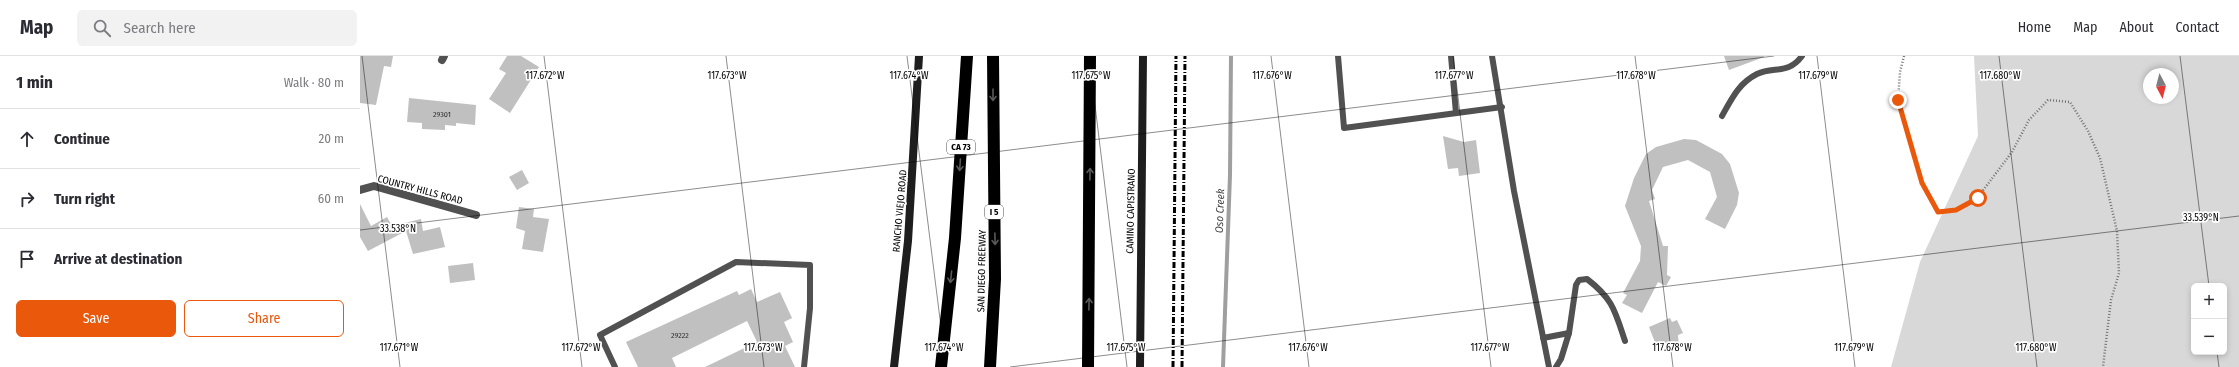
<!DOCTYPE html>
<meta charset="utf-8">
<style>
:root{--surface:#fff;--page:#f2f2f3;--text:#2b2b33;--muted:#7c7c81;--line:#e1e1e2;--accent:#ea580c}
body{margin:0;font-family:"Fira Sans Condensed",sans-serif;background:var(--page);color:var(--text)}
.controls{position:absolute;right:12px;bottom:12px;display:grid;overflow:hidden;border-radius:6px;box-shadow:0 2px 6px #0003}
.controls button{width:36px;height:36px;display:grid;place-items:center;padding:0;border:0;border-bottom:1px solid var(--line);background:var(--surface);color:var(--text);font:20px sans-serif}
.compass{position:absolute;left:1783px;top:12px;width:36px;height:36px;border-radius:50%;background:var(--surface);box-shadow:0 2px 6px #0003;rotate:173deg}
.stop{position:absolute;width:12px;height:12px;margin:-9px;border:3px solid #ea580c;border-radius:50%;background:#fff}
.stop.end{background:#ea580c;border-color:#fff;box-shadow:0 1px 4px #0008}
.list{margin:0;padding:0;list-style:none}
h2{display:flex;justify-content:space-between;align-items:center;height:52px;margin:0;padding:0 16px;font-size:17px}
h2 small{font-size:13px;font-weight:400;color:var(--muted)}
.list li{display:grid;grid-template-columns:26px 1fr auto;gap:12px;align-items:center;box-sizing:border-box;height:60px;padding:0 16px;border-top:1px solid var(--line)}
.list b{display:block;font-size:15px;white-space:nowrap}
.list em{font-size:13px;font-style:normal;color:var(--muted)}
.actions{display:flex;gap:8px;padding:12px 16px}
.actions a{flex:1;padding:9px 0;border:1px solid var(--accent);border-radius:6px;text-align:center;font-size:14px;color:var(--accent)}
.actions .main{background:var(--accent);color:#fff}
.icon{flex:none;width:22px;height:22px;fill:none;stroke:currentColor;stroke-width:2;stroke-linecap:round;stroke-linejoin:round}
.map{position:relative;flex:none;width:1879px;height:311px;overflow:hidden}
header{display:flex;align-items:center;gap:24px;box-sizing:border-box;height:56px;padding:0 20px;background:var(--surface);border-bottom:1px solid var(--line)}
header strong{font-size:19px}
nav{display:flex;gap:22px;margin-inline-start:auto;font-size:14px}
.search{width:280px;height:36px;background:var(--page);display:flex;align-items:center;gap:10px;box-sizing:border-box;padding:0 14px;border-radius:6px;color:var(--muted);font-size:15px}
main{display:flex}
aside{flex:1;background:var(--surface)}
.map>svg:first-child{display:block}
</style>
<header>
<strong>Map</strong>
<div class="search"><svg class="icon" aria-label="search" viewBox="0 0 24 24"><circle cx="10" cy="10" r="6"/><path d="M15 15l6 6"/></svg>Search here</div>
<nav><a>Home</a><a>Map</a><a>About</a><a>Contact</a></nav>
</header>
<main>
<aside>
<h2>1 min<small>Walk · 80 m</small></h2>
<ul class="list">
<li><svg class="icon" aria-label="ahead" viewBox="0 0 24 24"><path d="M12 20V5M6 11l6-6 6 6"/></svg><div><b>Continue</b></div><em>20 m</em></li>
<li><svg class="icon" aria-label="right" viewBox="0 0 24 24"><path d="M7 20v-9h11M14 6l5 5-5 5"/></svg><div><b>Turn right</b></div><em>60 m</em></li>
<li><svg class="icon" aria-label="arrive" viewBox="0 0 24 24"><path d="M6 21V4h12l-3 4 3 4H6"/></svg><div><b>Arrive at destination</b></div></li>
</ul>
<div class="actions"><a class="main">Save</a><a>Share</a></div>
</aside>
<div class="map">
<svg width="1879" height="311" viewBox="0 0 1879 311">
<rect width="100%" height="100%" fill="#fff"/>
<path fill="#d8d8d8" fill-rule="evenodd" d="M1614 0H1879V311H1531L1560 206 1618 80ZM1789 18H1813V42H1789ZM1834 230H1864V296H1834Z"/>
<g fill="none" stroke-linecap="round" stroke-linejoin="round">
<path stroke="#9f9f9f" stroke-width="4" d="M863 311 870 119 871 0"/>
</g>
<g fill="#c0c0c0">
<path d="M0 0H33L31 11 24 10 16 49 0 47Z"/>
<path d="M147 0H161L179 11 150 57 129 43 146 17 139 13Z"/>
<path d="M1364 0H1404V1L1369 14Z"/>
<path d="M49 42 116 49 115 69 96 67V70L85 69V74L62 73V67L47 66Z"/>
<path d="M1083 80 1104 86 1116 84 1120 117 1099 120 1098 112 1088 113Z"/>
<path d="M1324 83 1336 84 1362 98 1370 108 1379 137 1377 149 1365 173 1345 163 1357 141 1350 116 1328 104 1303 111 1292 134 1295 143 1289 145 1303 190H1308L1307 219 1311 221 1306 230 1298 226 1282 257 1262 247 1267 239 1263 237 1280 205 1281 190 1265 150 1274 122 1286 98 1296 91Z"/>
<path d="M162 114 169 127 157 134 149 121Z"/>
<path d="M0 148 11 170 27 161 32 170 61 163 63 175 80 171 85 191 53 198 46 175 8 195 0 181Z"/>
<path d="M159 151 174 153 173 161 189 163 183 196 162 193 165 175 156 172Z"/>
<path d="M113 207 115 224 90 227 88 210Z"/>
<path d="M391 233 397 246 420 236 432 262 424 266 433 286 425 290 435 311H345L397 286 387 265 312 302 316 311H278L266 286 377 235 379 239Z"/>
<path d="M1310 262 1312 266 1317 264 1323 277 1318 279 1319 291 1307 296 1305 290 1298 294 1289 271Z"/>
</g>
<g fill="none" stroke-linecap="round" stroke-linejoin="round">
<path stroke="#737373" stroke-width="2.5" stroke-dasharray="1 2" stroke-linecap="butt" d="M1544 0 1540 16 1538 44 1562 127 1578 156 1596 154 1618 141 1652 96 1669 64 1688 44 1710 46 1728 75 1740 102 1757 175 1759 217 1751 244 1743 311"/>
<g stroke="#515151" stroke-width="6">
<path d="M978 0 984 72 1142 51"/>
<path d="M1091 0 1096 57"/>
<path d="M1132 0 1154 135 1189 311"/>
<path d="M1362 60C1372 42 1379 27 1397 18 1414 10 1428 19 1442 0"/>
<path d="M1209 277 1216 229 1219 224 1227 223C1253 243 1255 255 1265 285"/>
<path d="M1183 282 1209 277 1201 303 1196 311"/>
<path d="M255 311 240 279 376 206 450 209V252L444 311"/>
</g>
<g stroke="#515151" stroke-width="8">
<path d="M82 4 84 0"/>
<path d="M0 134 14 130 116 159"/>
</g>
<g stroke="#1e1e1e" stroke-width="8">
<path d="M534 311 548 185 559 0"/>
<path d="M780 311 783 0"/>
</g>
<g stroke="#000" stroke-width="12">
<path d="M581 311 595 182 607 0"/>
<path d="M630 311 635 223 633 0"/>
<path d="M728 311 730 0"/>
</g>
<g stroke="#000" stroke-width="3" stroke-dasharray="6 2 1 2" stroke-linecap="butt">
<path d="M813 311 816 0"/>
<path d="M822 311 825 0"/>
</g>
</g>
<defs><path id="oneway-shaft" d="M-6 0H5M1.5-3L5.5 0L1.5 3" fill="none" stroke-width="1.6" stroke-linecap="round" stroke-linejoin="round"/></defs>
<g stroke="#595959">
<use href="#oneway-shaft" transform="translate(633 39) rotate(90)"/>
<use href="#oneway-shaft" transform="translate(600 109) rotate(94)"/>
<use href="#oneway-shaft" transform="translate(730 118) rotate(-89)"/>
<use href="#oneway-shaft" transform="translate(635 183) rotate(89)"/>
<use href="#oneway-shaft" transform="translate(591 221) rotate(96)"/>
<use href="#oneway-shaft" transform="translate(729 248) rotate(-89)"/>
</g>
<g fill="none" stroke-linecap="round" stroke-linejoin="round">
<path stroke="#ea580c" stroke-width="5" d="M1538 44 1562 127 1578 156 1596 154 1618 142"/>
</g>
<path fill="none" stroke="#000" stroke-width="1" stroke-opacity="0.45" d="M2 0 40 311M184 0 222 311M366 0 404 311M547 0 586 311M729 0 767 311M911 0 949 311M1093 0 1131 311M1275 0 1313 311M1457 0 1495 311M1639 0 1677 311M1820 0 1849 230M0 174 1414 0M1857 296 1859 311M650 311 1879 160"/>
<g text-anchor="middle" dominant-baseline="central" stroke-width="3.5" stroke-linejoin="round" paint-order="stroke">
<g font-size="8" fill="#303030">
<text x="82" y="58">29301</text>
<text x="320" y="279">29222</text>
</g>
<g fill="#fff" stroke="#4c4c4c" stroke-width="1">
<rect x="587" y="84" width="28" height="14" rx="3"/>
<rect x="625" y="149" width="18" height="14" rx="3"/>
</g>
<g font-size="9" font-weight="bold" fill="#000">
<text x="601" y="91">CA 73</text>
<text x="634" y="156">I 5</text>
</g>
<g font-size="10" fill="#000" stroke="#fff">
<text transform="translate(60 134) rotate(15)">COUNTRY HILLS ROAD</text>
<text transform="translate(540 155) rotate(-85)">RANCHO VIEJO ROAD</text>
<text transform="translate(771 155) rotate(-89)">CAMINO CAPISTRANO</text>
<text transform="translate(622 215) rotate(-89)">SAN DIEGO FREEWAY</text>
</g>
<g font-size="11" font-style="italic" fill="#404040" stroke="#fff">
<text transform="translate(860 155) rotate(-88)">Oso Creek</text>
</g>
</g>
<g font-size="10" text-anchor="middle" fill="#000" stroke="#fff" stroke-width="3.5" stroke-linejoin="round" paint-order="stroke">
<text x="185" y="23">117.672°W</text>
<text x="367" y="23">117.673°W</text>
<text x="549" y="23">117.674°W</text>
<text x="731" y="23">117.675°W</text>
<text x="912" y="23">117.676°W</text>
<text x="1094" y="23">117.677°W</text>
<text x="1276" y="23">117.678°W</text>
<text x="1458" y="23">117.679°W</text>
<text x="1640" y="23">117.680°W</text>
<text x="1841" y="165">33.539°N</text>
<text x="38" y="176">33.538°N</text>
<text x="39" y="295">117.671°W</text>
<text x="221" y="295">117.672°W</text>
<text x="403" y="295">117.673°W</text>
<text x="584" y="295">117.674°W</text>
<text x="766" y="295">117.675°W</text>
<text x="948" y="295">117.676°W</text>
<text x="1130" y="295">117.677°W</text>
<text x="1312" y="295">117.678°W</text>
<text x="1494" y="295">117.679°W</text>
<text x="1676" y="295">117.680°W</text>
</g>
</svg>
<div class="controls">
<button>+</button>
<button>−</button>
</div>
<svg class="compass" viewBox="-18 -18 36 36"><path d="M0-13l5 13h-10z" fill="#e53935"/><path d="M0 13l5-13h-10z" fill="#7c7c81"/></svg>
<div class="stop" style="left:1618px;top:142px"></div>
<div class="stop end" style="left:1538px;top:44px"></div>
</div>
</main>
